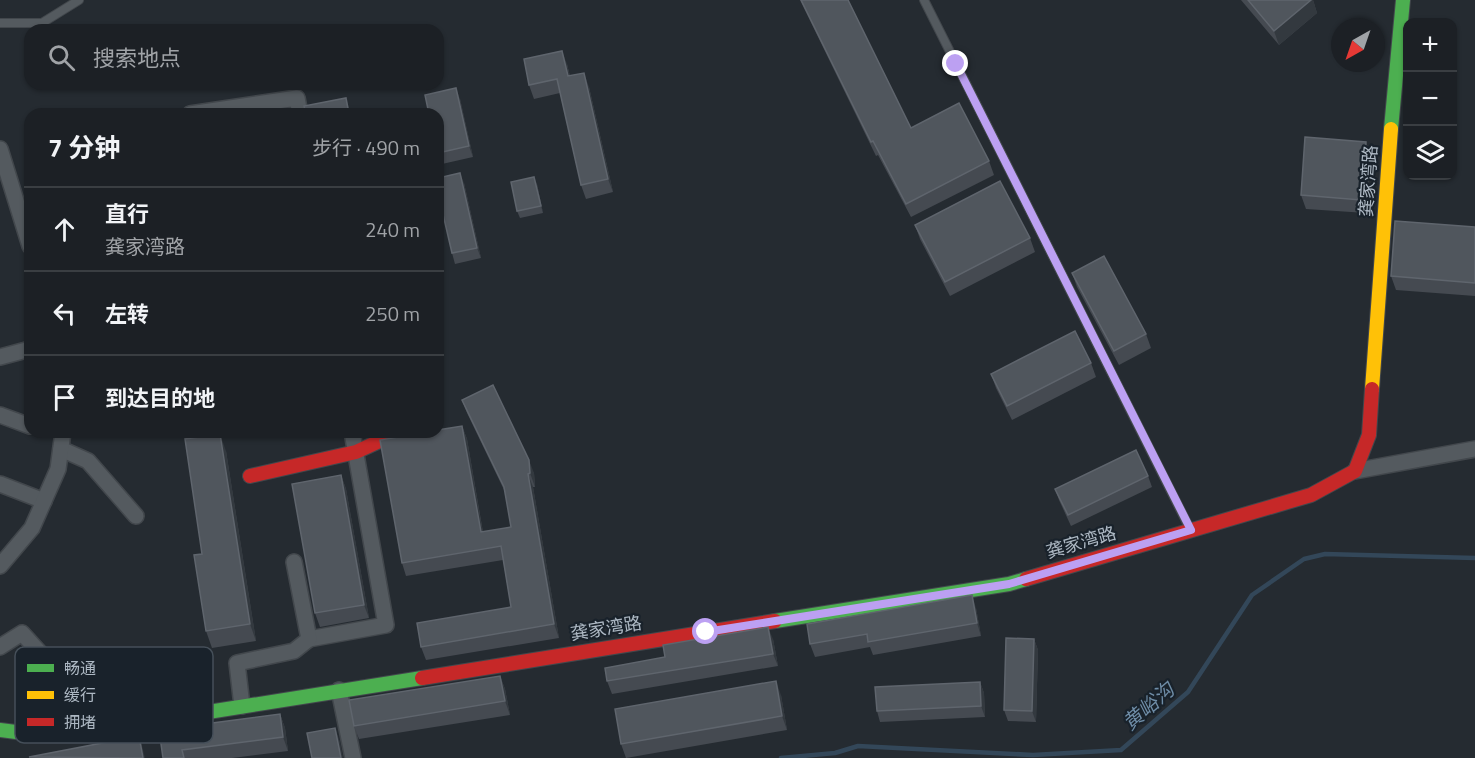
<!DOCTYPE html>
<html lang="zh">
<meta charset="utf-8">
<style>
:root{--surface:#1c2025;--page:#25282d;--text:#f1f3f6;--muted:#a0a3a7;--line:#3a3e42}
body{margin:0;font-family:"Titillium Web","Noto Sans SC",sans-serif;background:var(--page);color:var(--text)}
.controls{position:absolute;right:18px;top:18px;display:grid;overflow:hidden;border-radius:12px;box-shadow:0 2px 4px #0004}
.controls button{width:54px;height:54px;display:grid;place-items:center;padding:0;border:0;border-bottom:2px solid var(--line);background:var(--surface);color:var(--text);font:30px sans-serif}
.compass{position:absolute;left:1331px;top:18px;width:54px;height:54px;border-radius:50%;background:var(--surface);box-shadow:0 2px 4px #0004;rotate:220deg}
.stop{position:absolute;width:18px;height:18px;margin:-14px;border:4px solid #bca0f2;border-radius:50%;background:#fff}
.stop.end{background:#bca0f2;border-color:#fff;box-shadow:0 2px 6px #0008}
.list{margin:0;padding:0;list-style:none}
h2{display:flex;justify-content:space-between;align-items:center;height:78px;margin:0;padding:0 24px;font-size:26px}
h2 small{font-size:20px;font-weight:400;color:var(--muted)}
.list li{display:grid;grid-template-columns:39px 1fr auto;gap:18px;align-items:center;box-sizing:border-box;height:84px;padding:0 24px;border-top:2px solid var(--line)}
.list b{display:block;font-size:22px;white-space:nowrap}
.list p{margin:0;font-size:20px;white-space:nowrap;color:var(--muted)}
.list em{font-size:20px;font-style:normal;color:var(--muted)}
.icon{flex:none;width:33px;height:33px;fill:none;stroke:currentColor;stroke-width:2;stroke-linecap:round;stroke-linejoin:round}
.map{position:relative;flex:none;width:1475px;height:758px;overflow:hidden}
.search{position:absolute;background:var(--surface);box-shadow:0 2px 4px #0004;left:24px;top:24px;width:420px;height:66px;display:flex;align-items:center;gap:15px;box-sizing:border-box;padding:0 21px;border-radius:18px;color:var(--muted);font-size:22px}
.panel{position:absolute;background:var(--surface);box-shadow:0 2px 4px #0004;left:24px;top:108px;width:420px;height:330px;border-radius:18px}
.map>svg:first-child{display:block}
</style>
<div class="map">
<svg width="1475" height="758" viewBox="0 0 1475 758">
<rect width="100%" height="100%" fill="#252b31"/>
<g fill="none" stroke-linecap="round" stroke-linejoin="round">
<path stroke="#334759" stroke-width="4.5" d="M781 758 835 753 858 746 1033 755 1121 750 1188 692 1252 595 1304 559 1325 554 1475 558"/>
<g stroke="#42474c" stroke-width="10">
<g id="lane">
<path d="M924 0 1190 529"/>
<path d="M0 23H42L79 0"/>
</g>
</g>
<g stroke="#42474c" stroke-width="18">
<g id="street">
<path d="M190 114 297 98 300 114"/>
<path d="M0 149 30 246"/>
<path d="M0 357 30 349"/>
<path d="M0 415 30 426"/>
<path d="M61 449 88 461 136 516"/>
<path d="M1355 471 1475 449"/>
<path d="M0 484 44 501"/>
<path d="M0 566 32 528 58 469 63 432"/>
<path d="M309 639 386 625 352 432"/>
<path d="M0 647 22 633 108 728"/>
<path d="M339 690 353 758"/>
<path d="M242 706 237 663 294 651 309 639 294 562"/>
</g>
</g>
<g stroke="#42474c" stroke-width="16">
<g id="fast">
<path d="M1391 129 1403 0"/>
<path d="M775 621 1009 584 1026 579"/>
<path d="M0 730 39 735H64L422 678"/>
</g>
</g>
<g stroke="#42474c" stroke-width="16">
<path id="slow" d="M1372 389 1391 129"/>
</g>
<g stroke="#42474c" stroke-width="16">
<g id="jam">
<path d="M250 476 356 452 399 432"/>
<path d="M1026 579 1311 495 1355 471 1369 435 1372 389"/>
<path d="M422 678 775 621"/>
</g>
</g>
<use href="#lane" stroke="#545a5f" stroke-width="8"/>
<use href="#street" stroke="#545a5f" stroke-width="15"/>
<use href="#fast" stroke="#4caf50" stroke-width="14"/>
<use href="#slow" stroke="#ffc107" stroke-width="14"/>
<use href="#jam" stroke="#c62828" stroke-width="14"/>
</g>
<g fill="#454a51">
<path d="M800 0H848L911 128 989 161 994 175 911 217 878 155 876 156Z"/>
<path d="M1241 0H1313L1317 13 1279 45Z"/>
<path d="M567 64 570 76 589 87 613 192 586 199 581 185 560 93 534 99 529 85Z"/>
<path d="M460 99 473 157 442 164 438 154Z"/>
<path d="M1366 142 1371 156 1366 213 1306 209 1301 195Z"/>
<path d="M464 183 481 258 455 264 452 253Z"/>
<path d="M537 184 543 213 520 218 517 211Z"/>
<path d="M915 225 1030 238 1035 252 950 296 920 239Z"/>
<path d="M1475 227V296L1396 290 1391 276Z"/>
<path d="M1072 273 1146 334 1151 348 1119 365 1077 287Z"/>
<path d="M1091 363 1096 377 1012 420 996 388 991 374Z"/>
<path d="M462 400 534 473 535 487H533L559 638 426 660 421 647 511 607 503 560 406 576 402 563 462 426 467 439 483 532 511 527 505 492 467 413Z"/>
<path d="M226 451 256 641 212 648 206 631 202 554Z"/>
<path d="M341 475 346 489 369 618 320 627 315 613Z"/>
<path d="M1148 476 1152 487 1071 526 1059 500 1055 489Z"/>
<path d="M976 608 981 636 873 655 870 647 815 657 810 644Z"/>
<path d="M773 639 778 666 612 694 607 681Z"/>
<path d="M1034 639 1038 650 1036 722 1008 721 1004 710Z"/>
<path d="M500 676 505 689 510 715 359 739 354 726Z"/>
<path d="M980 682 984 693 985 717 880 722 877 711Z"/>
<path d="M781 695 787 730 626 758 621 744Z"/>
<path d="M280 714 285 728 288 751 232 758H163Z"/>
</g>
<g fill="#33393f">
<path d="M1311 0H1313L1317 13 1279 45 1274 31Z"/>
<path d="M562 51 567 64 573 90 568 76Z"/>
<path d="M584 73 589 87 613 192 608 179Z"/>
<path d="M456 88 460 99 473 157 469 146Z"/>
<path d="M346 98 351 114H349Z"/>
<path d="M1366 142 1371 156 1366 213 1361 200Z"/>
<path d="M460 173 464 183 481 258 477 248Z"/>
<path d="M534 177 537 184 543 213 541 206Z"/>
<path d="M462 426 467 439 485 545 481 532Z"/>
<path d="M220 434 226 451 256 641 250 624Z"/>
<path d="M529 460 534 473 535 487 530 473Z"/>
<path d="M528 474 533 487 559 638 554 624Z"/>
<path d="M341 475 346 489 369 618 364 605Z"/>
<path d="M972 595 976 608 981 636 977 623Z"/>
<path d="M768 627 773 639 778 666 773 654Z"/>
<path d="M1034 639 1038 650 1036 722 1032 711Z"/>
<path d="M500 676 505 689 510 715 505 701Z"/>
<path d="M776 681 781 695 787 730 782 716Z"/>
<path d="M980 682 984 693 985 717 981 706Z"/>
<path d="M280 714 285 728 288 751 283 737Z"/>
<path d="M335 728 340 742 343 758H341Z"/>
<path d="M139 736 142 746 145 758H143Z"/>
</g>
<g fill="#50565d" stroke="#5f656d" stroke-width="1.5">
<path d="M801 0H848L911 128 959 103 989 161 906 204 873 141 871 142Z"/>
<path d="M1248 0H1311L1274 31Z"/>
<path d="M562 51 568 76 584 73 608 179 581 185 557 79 529 85 524 59Z"/>
<path d="M456 88 469 146 438 153V114H429L425 95Z"/>
<path d="M346 98 349 114H306L304 106Z"/>
<path d="M1305 137 1366 142 1361 200 1301 195Z"/>
<path d="M460 173 477 248 452 253 438 193V178Z"/>
<path d="M534 177 541 206 517 211 511 182Z"/>
<path d="M1000 181 1030 238 945 282 915 225Z"/>
<path d="M1395 221 1475 227V283L1391 276Z"/>
<path d="M1104 256 1146 334 1114 351 1072 273Z"/>
<path d="M1075 331 1091 363 1007 406 991 374Z"/>
<path d="M493 385 529 460 530 473 528 474 554 624 421 647 417 623 511 607 501 546 402 563 380 440 428 432H438V430L462 426 481 532 511 527 504 487 462 400Z"/>
<path d="M220 434 250 624 206 631 194 555 202 554 185 439Z"/>
<path d="M1136 450 1148 476 1068 515 1055 489Z"/>
<path d="M341 475 364 605 315 613 292 484Z"/>
<path d="M972 595 977 623 868 642 867 634 810 644 807 624Z"/>
<path d="M768 627 773 654 607 681 605 668 665 657 663 645Z"/>
<path d="M1006 638 1034 639 1032 711 1004 710Z"/>
<path d="M500 676 505 701 354 726 349 700Z"/>
<path d="M776 681 782 716 621 744 615 709Z"/>
<path d="M980 682 981 706 877 711 875 687Z"/>
<path d="M280 714 283 737 182 750 184 758H163L159 730Z"/>
<path d="M335 728 341 758H312L307 733Z"/>
<path d="M139 736 143 758 29 757Z"/>
</g>
<g fill="none" stroke-linecap="round" stroke-linejoin="round">
<path stroke="#bca0f2" stroke-width="8" d="M706 632 1009 584 1191 530 956 64"/>
</g>
<g text-anchor="middle" dominant-baseline="central" stroke-width="4.5" stroke-linejoin="round" paint-order="stroke">
<g font-size="18" fill="#adb8c3" stroke="#19222b">
<text transform="translate(1368 181) rotate(-86)">龚家湾路</text>
<text transform="translate(1081 542) rotate(-16)">龚家湾路</text>
<text transform="translate(606 628) rotate(-9)">龚家湾路</text>
</g>
<g font-size="20" font-style="italic" fill="#6f8da7" stroke="#19222b">
<text transform="translate(1148 706) rotate(-41)">黄峪沟</text>
</g>
</g>
<rect x="15" y="647" width="198" height="96" rx="9" fill="#19222b" stroke="#454f59" stroke-width="1.5"/>
<rect x="27" y="664" width="27" height="8" fill="#4caf50"/>
<rect x="27" y="691" width="27" height="8" fill="#ffc107"/>
<rect x="27" y="718" width="27" height="8" fill="#c62828"/>
<g font-size="16" fill="#adb8c3">
<text x="64" y="674">畅通</text>
<text x="64" y="701">缓行</text>
<text x="64" y="728">拥堵</text>
</g>
</svg>
<div class="controls">
<button>+</button>
<button>−</button>
<button><svg class="icon" aria-label="layers" viewBox="0 0 24 24"><path d="M12 4l9 5-9 5-9-5zM3 14l9 5 9-5"/></svg></button>
</div>
<svg class="compass" viewBox="-18 -18 36 36"><path d="M0-13l5 13h-10z" fill="#e53935"/><path d="M0 13l5-13h-10z" fill="#a0a3a7"/></svg>
<div class="stop" style="left:706px;top:632px"></div>
<div class="stop end" style="left:956px;top:64px"></div>
<div class="search"><svg class="icon" aria-label="search" viewBox="0 0 24 24"><circle cx="10" cy="10" r="6"/><path d="M15 15l6 6"/></svg>搜索地点</div>
<section class="panel">
<h2>7 分钟<small>步行 · 490 m</small></h2>
<ul class="list">
<li><svg class="icon" aria-label="ahead" viewBox="0 0 24 24"><path d="M12 20V5M6 11l6-6 6 6"/></svg><div><b>直行</b><p>龚家湾路</p></div><em>240 m</em></li>
<li><svg class="icon" aria-label="left" viewBox="0 0 24 24"><path d="M17 20v-9H6M10 6l-5 5 5 5"/></svg><div><b>左转</b></div><em>250 m</em></li>
<li><svg class="icon" aria-label="arrive" viewBox="0 0 24 24"><path d="M6 21V4h12l-3 4 3 4H6"/></svg><div><b>到达目的地</b></div></li>
</ul>
</section>
</div>
